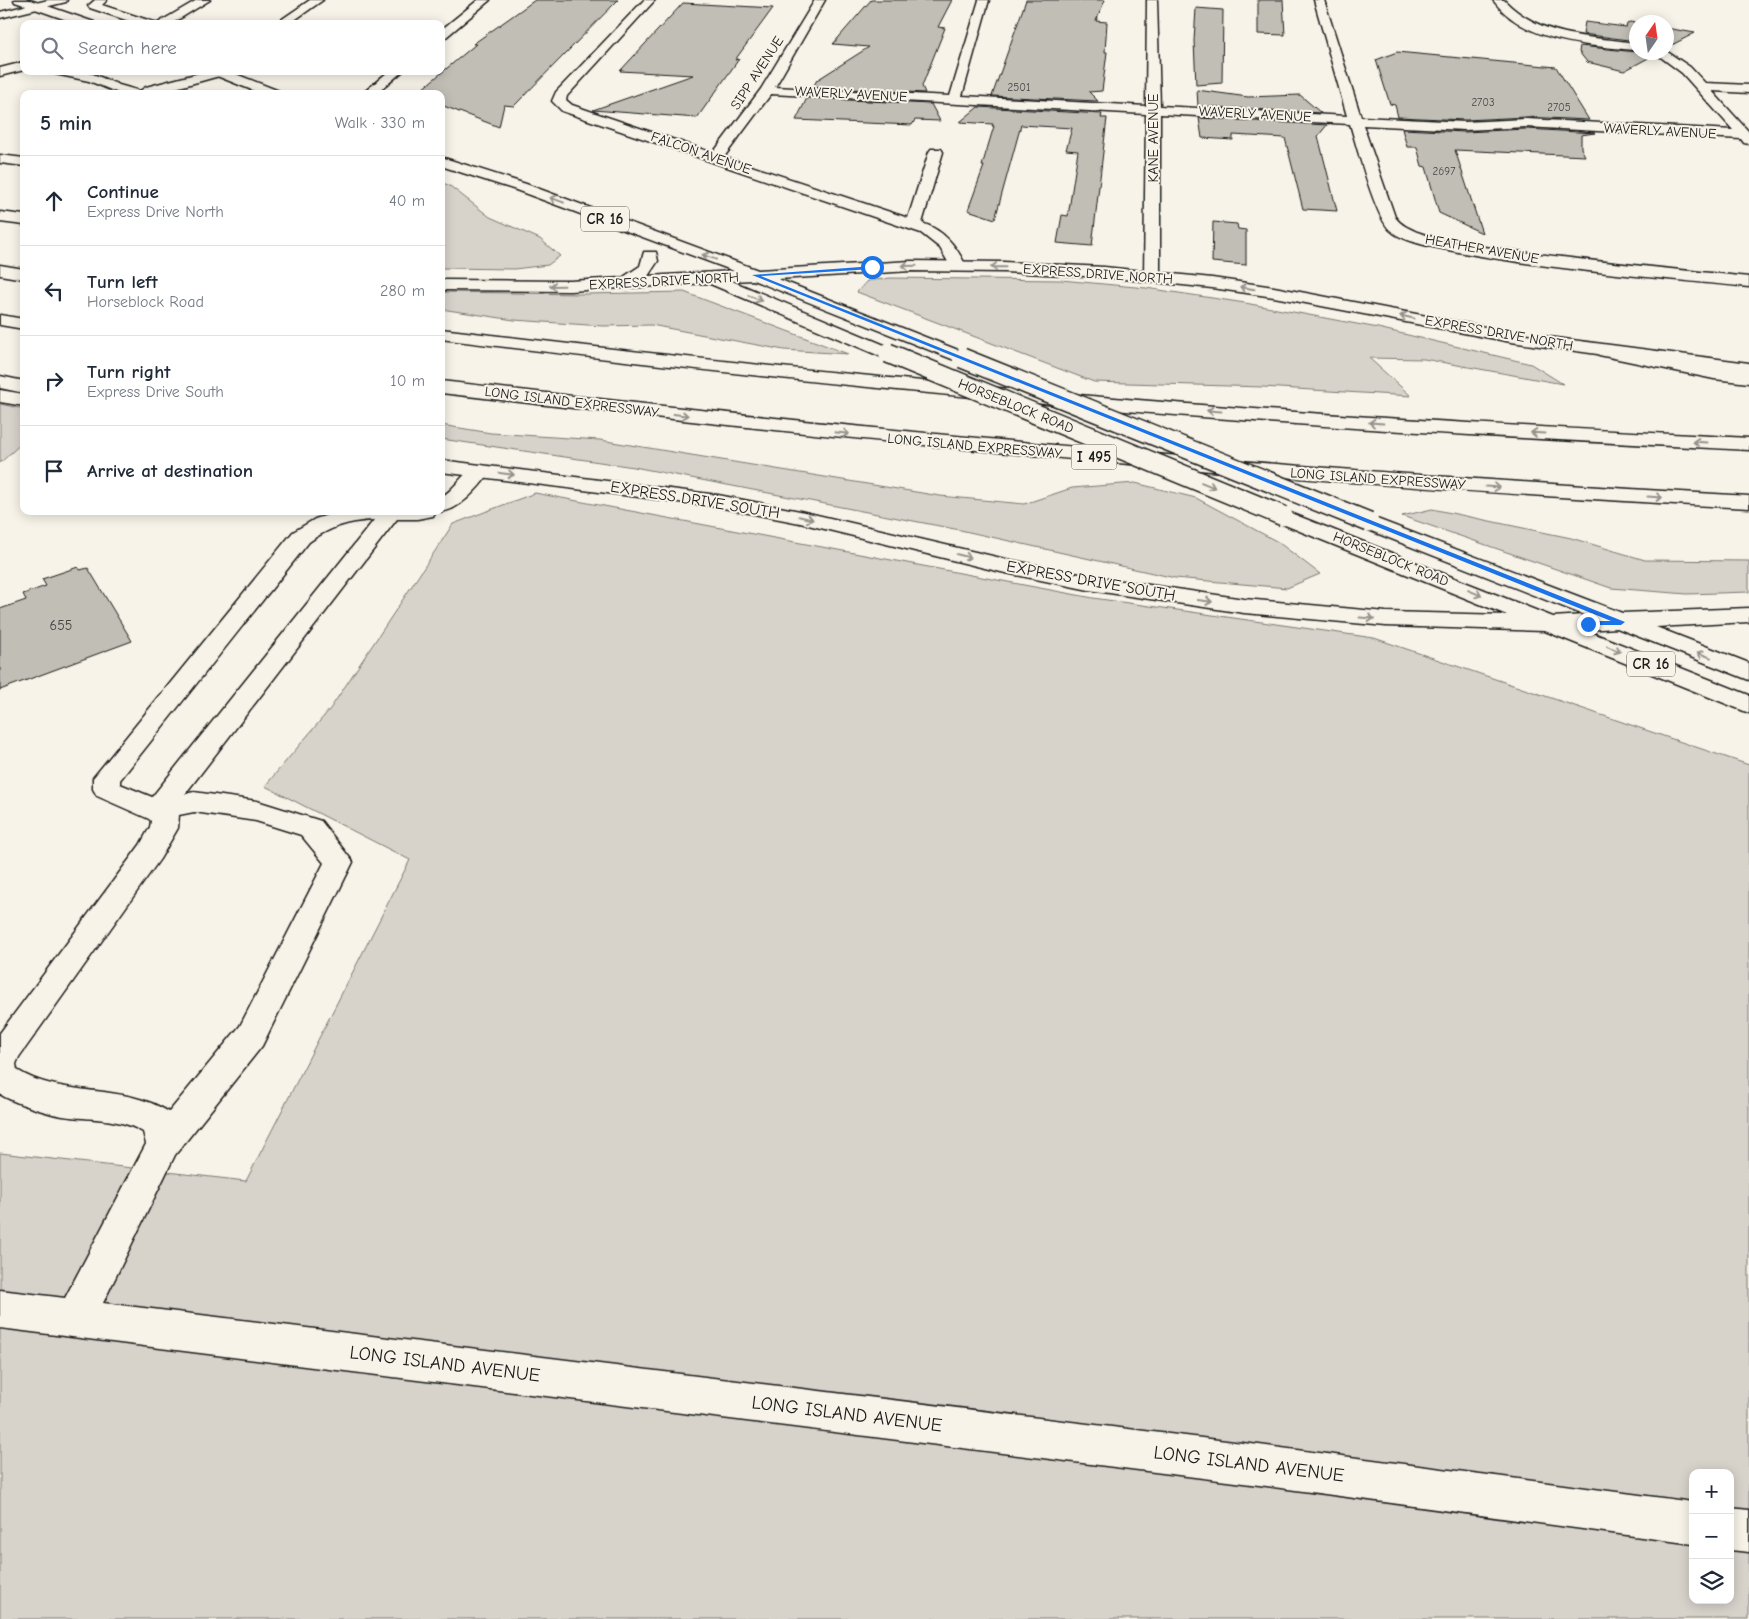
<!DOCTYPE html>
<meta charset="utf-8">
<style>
:root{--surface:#fff;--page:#f2f2f3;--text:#1f2937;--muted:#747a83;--line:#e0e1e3}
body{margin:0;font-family:"Comic Neue",sans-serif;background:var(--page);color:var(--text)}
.controls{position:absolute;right:15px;bottom:15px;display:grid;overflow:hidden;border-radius:10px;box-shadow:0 2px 12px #0003}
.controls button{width:45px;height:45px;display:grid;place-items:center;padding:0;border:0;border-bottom:1px solid var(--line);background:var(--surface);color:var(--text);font:25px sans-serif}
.compass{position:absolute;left:1629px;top:15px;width:45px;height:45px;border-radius:50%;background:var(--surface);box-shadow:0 2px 12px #0003;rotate:13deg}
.stop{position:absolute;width:15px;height:15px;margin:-11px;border:4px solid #1a73e8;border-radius:50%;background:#fff}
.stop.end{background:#1a73e8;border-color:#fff;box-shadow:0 1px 5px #0008}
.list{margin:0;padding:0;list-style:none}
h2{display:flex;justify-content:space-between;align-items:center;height:65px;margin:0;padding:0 20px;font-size:21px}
h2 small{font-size:16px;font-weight:400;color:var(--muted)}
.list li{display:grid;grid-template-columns:32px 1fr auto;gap:15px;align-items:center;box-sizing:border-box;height:90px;padding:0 20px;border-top:1px solid var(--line)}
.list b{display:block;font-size:19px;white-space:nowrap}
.list p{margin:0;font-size:16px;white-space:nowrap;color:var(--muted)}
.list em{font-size:16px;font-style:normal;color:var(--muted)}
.icon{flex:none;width:28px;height:28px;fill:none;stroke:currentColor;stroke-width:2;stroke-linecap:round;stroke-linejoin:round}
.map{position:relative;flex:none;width:1749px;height:1619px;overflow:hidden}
.search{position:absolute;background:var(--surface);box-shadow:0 2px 12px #0003;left:20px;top:20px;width:425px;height:55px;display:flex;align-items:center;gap:12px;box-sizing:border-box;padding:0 18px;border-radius:10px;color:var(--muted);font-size:19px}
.panel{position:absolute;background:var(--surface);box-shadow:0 2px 12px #0003;left:20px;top:90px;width:425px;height:425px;border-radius:10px}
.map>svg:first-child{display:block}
</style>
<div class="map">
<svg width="1749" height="1619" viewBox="0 0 1749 1619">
<rect width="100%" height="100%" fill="#f7f3e8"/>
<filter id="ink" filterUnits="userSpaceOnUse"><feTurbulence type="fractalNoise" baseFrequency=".02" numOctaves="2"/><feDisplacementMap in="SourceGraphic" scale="10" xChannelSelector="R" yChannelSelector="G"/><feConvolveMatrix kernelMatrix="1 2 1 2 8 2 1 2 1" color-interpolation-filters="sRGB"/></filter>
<g filter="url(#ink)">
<g fill="#d7d3cb" stroke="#7a7874" fill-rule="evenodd">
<path d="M441 182 450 186 490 217 540 239 560 256 548 265 514 269 441 268Z"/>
<path d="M890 278 1061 280 1146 288 1245 303 1378 328 1531 364 1563 384 1424 359 1369 358 1411 396 1263 387 1094 382 857 292 867 281Z"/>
<path d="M441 292 584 294 684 292 848 354 784 350 651 325 603 326 514 320 441 309Z"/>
<path d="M0 404 24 409V441L0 463Z"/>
<path d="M441 425 491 433 600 440 940 496 1024 504 1072 488 1135 483 1196 498 1278 542 1320 574 1287 588 1175 578 960 530 634 467 441 439Z"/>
<path d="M535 493 1093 598 1374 638 1749 765V1619H0V1153L246 1181 410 860 265 786 330 709 453 524ZM1693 1473H1730V1600H1693Z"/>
<path d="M1432 509 1571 538 1645 560 1749 561V592L1687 594 1611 588 1402 516Z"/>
</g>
<g fill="#c0beb5" stroke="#1c1c1c">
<path d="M535 0H618L514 106 504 105 499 127 441 105V94H416L476 44H473Z"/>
<path d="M871 0H952L938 27 945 28 922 86 925 93 813 87 817 80 869 47 833 44Z"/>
<path d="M1026 0H1105L1096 21 1107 22 1105 52H1107L1102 91 1089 92 1098 101 992 96Z"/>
<path d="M1258 0H1283L1285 35 1258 34Z"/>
<path d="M683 3 773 8 735 60 739 59 697 118 593 110 693 75 620 71Z"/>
<path d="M1196 8 1223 10 1222 83 1196 85 1194 41Z"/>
<path d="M1585 22 1626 27 1627 23 1630 22 1636 23V41L1583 34Z"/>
<path d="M1666 28 1695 33 1666 48Z"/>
<path d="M1580 46 1636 52H1652L1654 55 1624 71 1587 62 1579 52Z"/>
<path d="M1397 52 1556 67 1589 120 1526 117 1465 120 1398 117 1395 105 1390 104 1376 60Z"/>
<path d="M1197 90 1248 97 1300 95 1321 113 1198 106Z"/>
<path d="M807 98 931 104 940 121 915 120 912 125 796 120Z"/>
<path d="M978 107 1102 114 1101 118H1107L1092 246 1057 243 1062 215 1068 216 1078 151 1066 150 1072 128 1021 125 995 219 968 210 984 166H982L994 126H992L993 124 960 122Z"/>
<path d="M1199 118 1327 125 1318 136 1337 211 1303 209 1285 138 1233 135V140L1202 138Z"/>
<path d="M1402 129 1465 132 1526 129 1595 133 1581 135V148L1585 156 1455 150 1482 233 1439 213 1426 167 1422 166 1417 147H1407Z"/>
<path d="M1213 222 1237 224 1238 229 1246 230V265L1212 262Z"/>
<path d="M78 567 80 570 88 568 132 641 0 690V609L26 600 23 594 46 586 42 579Z"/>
</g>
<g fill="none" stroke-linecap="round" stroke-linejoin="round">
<g stroke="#1c1c1c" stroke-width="3">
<g id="minor">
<path d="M48 0H67L66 2 0 18V12Z"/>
<path d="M95 0H107L102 5 154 22 156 24H138L90 8 88 6Z"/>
<path d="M197 0H210L171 24H156Z"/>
<path d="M310 0H323L289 24H275Z"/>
<path d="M478 0H490L445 38 441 39V30Z"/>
<path d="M644 0H655L567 96 566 100 572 105 713 153 761 89 815 0H825L775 87 950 96 979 0H989L962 96 1146 106 1147 0H1157L1160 106 1347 116 1314 0H1324L1361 117 1465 122 1526 119 1733 130 1682 73 1654 52H1666V51L1690 67 1705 83 1749 85V93L1712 91 1749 132V144L1744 143 1741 139 1526 127 1465 130 1363 125 1395 217C1401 225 1408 228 1417 232 1450 244 1487 247 1522 252 1597 262 1673 269 1749 277V287C1652 277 1554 270 1458 252 1440 248 1403 243 1390 230 1375 216 1357 147 1350 124L1160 114V276L1158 280H1146L1144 276 1146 114 771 94 724 157 908 218 929 152 931 149H941L943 152 922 223C945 231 956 246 966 266L964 269H952L940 248 921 233 562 111 552 101 556 92Z"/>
<path d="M1493 0H1504C1541 38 1587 36 1636 43V50C1587 45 1525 43 1493 0Z"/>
<path d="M24 62V70L0 76V68Z"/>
<path d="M53 71H78L93 74 119 85 140 91 146 87 207 71 225 72 223 75 154 94H121L89 81 55 74Z"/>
<path d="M389 71H403L376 94H362Z"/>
<path d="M0 155 24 158V166L0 163Z"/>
<path d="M481 465 488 467 491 471C481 485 456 516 436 511H441V497C456 489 464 469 481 465Z"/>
<path d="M341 511H436L433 516 417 519H397L185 794 194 792 257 801 321 821 353 862 262 1046 175 1155 103 1303 1259 1445 1693 1502V1544L1259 1485 0 1328V1290L65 1298 146 1144 143 1132C120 1117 89 1120 63 1116 49 1114 11 1102 0 1094V1033L140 845 150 827 151 821 149 819 97 796 93 789V778L293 532 315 519ZM374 520 152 797 120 784V780L309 542C329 527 349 521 374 520ZM194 812 256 821 301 835 324 863 240 1026 169 1112C121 1082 63 1099 17 1070L16 1064 19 1057 160 859 178 828 179 815Z"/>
<path d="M1730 1508 1749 1510V1552L1730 1550Z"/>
</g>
</g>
<g stroke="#1c1c1c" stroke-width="3">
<g id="major">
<path d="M14 0H30L94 22 96 24H78L15 2Z"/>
<path d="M210 71H228L279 91 280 94H262L212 74Z"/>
<path d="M441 157 526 184 758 270 911 261 1004 262 1104 267 1212 278 1274 287 1511 332 1749 363V375L1511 342 1274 297 1212 288 1104 277 1004 272 911 271 778 279 968 354 971 358 968 362 962 363 753 280 732 281 894 349 897 353 894 357 888 358 882 357 708 283 570 291 441 290V280L570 281 622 278 640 266 644 252H656L658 261 648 276 734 271 516 190 441 166Z"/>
<path d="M0 390 24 394V406L0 402Z"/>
<path d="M441 460 718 495 800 511 1001 558 1089 576 1244 599 1386 612 1507 615 1275 521 1272 516 1275 511 1283 510 1553 617 1584 615 1361 527 1358 522 1361 517 1369 516 1622 613 1749 608V622L1656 627 1749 663V680L1617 628 1585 630 1749 695V713L1545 631 1386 626 1244 613 1089 590 1001 572 800 523 718 507 441 472Z"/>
</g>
</g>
<g stroke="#1c1c1c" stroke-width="3">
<g id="highway">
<path d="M0 212 24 215V225L0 222Z"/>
<path d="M0 265 24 269V279L0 275Z"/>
<path d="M0 315 24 319V329L0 325Z"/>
<path d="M441 329C657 355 874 378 1091 396 1310 415 1529 427 1749 438V450C1529 439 1310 427 1091 408 874 389 657 366 441 339Z"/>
<path d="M1605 346 1714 367 1749 371V383L1714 379 1599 355 1596 351 1599 347Z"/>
<path d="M0 376 24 381V393L0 388Z"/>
<path d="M441 381C876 432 1312 472 1749 496V508C1312 485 876 444 441 393Z"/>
</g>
</g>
<use href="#minor" fill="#f7f3e8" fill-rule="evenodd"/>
<use href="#major" fill="#f7f3e8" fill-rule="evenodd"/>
<use href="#highway" fill="#f7f3e8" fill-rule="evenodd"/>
<g stroke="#1c1c1c" stroke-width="22" stroke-linecap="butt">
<g id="major-bridge">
<path d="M888 353 1283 516"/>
<path d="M962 358 1369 522"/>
</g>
</g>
<use href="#major-bridge" stroke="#f7f3e8" stroke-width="19"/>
</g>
<defs><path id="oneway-shaft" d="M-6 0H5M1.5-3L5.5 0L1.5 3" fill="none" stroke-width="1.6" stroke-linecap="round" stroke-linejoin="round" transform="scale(1.25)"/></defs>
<g stroke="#94928c">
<use href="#oneway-shaft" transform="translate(557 200) rotate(-160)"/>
<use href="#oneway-shaft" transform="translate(709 257) rotate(-160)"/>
<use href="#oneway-shaft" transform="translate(909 266) rotate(179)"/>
<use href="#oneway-shaft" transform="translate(998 267) rotate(-179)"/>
<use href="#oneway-shaft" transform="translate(557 286) rotate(179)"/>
<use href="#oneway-shaft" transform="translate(1247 288) rotate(-171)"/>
<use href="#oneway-shaft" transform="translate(755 298) rotate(23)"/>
<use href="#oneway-shaft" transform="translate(1407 317) rotate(-169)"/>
<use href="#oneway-shaft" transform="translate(1214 411) rotate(-176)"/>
<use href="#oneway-shaft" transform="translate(681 415) rotate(7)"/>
<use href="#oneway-shaft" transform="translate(1376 423) rotate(-176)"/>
<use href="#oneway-shaft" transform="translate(842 433) rotate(6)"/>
<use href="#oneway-shaft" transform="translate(1538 433) rotate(-177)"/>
<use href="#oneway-shaft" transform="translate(1700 442) rotate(-177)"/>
<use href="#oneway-shaft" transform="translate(507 474) rotate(7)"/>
<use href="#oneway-shaft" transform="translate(1208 485) rotate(22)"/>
<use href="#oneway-shaft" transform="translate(1493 487) rotate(4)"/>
<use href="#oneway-shaft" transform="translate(1655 497) rotate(4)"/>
<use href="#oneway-shaft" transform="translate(806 518) rotate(13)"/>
<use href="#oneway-shaft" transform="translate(964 556) rotate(14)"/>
<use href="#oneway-shaft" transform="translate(1475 593) rotate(22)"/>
<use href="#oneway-shaft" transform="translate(1205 601) rotate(7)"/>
<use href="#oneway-shaft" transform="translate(1367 618) rotate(4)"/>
<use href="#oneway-shaft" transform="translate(1614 649) rotate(23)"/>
<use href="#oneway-shaft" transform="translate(1704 655) rotate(-159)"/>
</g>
</g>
<path fill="#1a73e8" d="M874 266 872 269 761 276 1625 622 1621 625H1586L1585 624 1588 621H1611L752 275Z"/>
<g text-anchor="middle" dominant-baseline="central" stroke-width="4" stroke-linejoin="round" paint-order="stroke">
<g font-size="11" fill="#454442">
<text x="1019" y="87">2501</text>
<text x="1483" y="102">2703</text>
<text x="1559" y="107">2705</text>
<text x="1444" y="171">2697</text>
</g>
<g font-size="14" fill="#1c1c1c" stroke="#f7f3e8">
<text transform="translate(757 73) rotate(-57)">SIPP AVENUE</text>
<text transform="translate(851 94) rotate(3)">WAVERLY AVENUE</text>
<text transform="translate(1255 114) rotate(3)">WAVERLY AVENUE</text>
<text transform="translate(1660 131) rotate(3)">WAVERLY AVENUE</text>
<text transform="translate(1153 138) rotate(-90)">KANE AVENUE</text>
<text transform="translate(701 153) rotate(19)">FALCON AVENUE</text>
<text transform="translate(1482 249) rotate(10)">HEATHER AVENUE</text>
<text transform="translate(1098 274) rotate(4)">EXPRESS DRIVE NORTH</text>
<text transform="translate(664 281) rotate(-3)">EXPRESS DRIVE NORTH</text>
<text transform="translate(1499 333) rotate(10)">EXPRESS DRIVE NORTH</text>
<text transform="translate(572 402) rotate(7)">LONG ISLAND EXPRESSWAY</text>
<text transform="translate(1016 406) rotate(22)">HORSEBLOCK ROAD</text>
<text transform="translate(975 446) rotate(5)">LONG ISLAND EXPRESSWAY</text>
<text transform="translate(1378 479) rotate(4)">LONG ISLAND EXPRESSWAY</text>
<text transform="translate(1391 559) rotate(22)">HORSEBLOCK ROAD</text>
</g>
<g font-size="14" fill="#454442">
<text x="61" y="625">655</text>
</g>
<g fill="#f7f3e8" stroke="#5e5c59" stroke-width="1">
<rect x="581" y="206.5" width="48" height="25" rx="4"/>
<rect x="1071.5" y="444.5" width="45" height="25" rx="4"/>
<rect x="1627" y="651.5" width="48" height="25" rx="4"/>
</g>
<g font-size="15" font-weight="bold" fill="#1c1c1c">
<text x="605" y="219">CR 16</text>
<text x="1094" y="457">I 495</text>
<text x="1651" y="664">CR 16</text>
</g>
<g font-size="16" fill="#1c1c1c" stroke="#f7f3e8">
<text transform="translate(695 500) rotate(9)">EXPRESS DRIVE SOUTH</text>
<text transform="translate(1091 581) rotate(10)">EXPRESS DRIVE SOUTH</text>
</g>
<g font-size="19" fill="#1c1c1c" stroke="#f7f3e8">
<text transform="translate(445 1364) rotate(7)">LONG ISLAND AVENUE</text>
<text transform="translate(847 1414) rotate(7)">LONG ISLAND AVENUE</text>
<text transform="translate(1249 1464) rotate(7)">LONG ISLAND AVENUE</text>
</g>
</g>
</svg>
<div class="controls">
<button>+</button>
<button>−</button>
<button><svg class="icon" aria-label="layers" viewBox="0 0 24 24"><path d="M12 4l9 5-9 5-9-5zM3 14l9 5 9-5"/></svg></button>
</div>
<svg class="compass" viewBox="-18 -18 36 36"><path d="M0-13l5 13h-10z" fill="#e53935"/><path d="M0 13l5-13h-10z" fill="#747a83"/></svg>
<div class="stop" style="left:872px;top:267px"></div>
<div class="stop end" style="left:1588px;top:624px"></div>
<div class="search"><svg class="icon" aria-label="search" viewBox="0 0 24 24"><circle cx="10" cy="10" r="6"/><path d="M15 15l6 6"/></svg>Search here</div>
<section class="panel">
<h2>5 min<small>Walk · 330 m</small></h2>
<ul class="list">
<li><svg class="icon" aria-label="ahead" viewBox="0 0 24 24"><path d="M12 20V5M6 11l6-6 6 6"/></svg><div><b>Continue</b><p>Express Drive North</p></div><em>40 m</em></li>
<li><svg class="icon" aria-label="left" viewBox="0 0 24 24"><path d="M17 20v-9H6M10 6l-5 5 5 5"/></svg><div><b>Turn left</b><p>Horseblock Road</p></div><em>280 m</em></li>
<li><svg class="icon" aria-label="right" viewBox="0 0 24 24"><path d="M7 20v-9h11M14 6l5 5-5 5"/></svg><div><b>Turn right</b><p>Express Drive South</p></div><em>10 m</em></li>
<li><svg class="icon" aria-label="arrive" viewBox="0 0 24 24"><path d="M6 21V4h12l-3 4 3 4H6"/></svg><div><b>Arrive at destination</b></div></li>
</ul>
</section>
</div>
